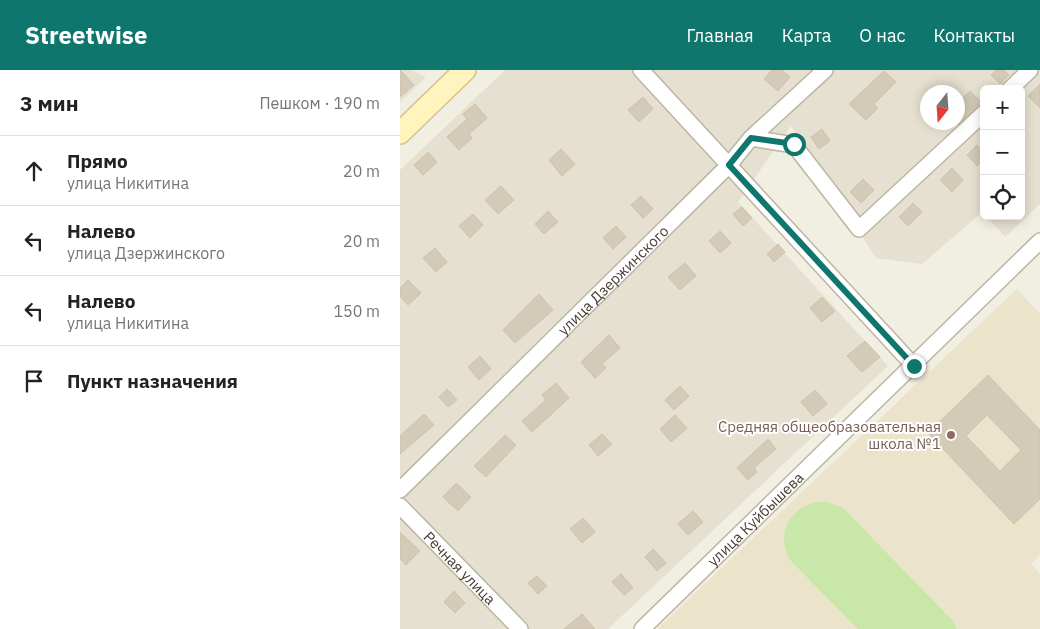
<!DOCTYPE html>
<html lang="ru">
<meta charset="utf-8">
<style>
:root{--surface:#fff;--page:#f6f6f6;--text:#222;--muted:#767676;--line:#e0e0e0;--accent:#0f766e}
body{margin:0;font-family:"IBM Plex Sans",sans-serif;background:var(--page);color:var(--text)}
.controls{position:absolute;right:15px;top:15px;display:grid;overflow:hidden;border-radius:8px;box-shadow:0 2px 12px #0003}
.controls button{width:45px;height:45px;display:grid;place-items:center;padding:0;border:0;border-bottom:1px solid var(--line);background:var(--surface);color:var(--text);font:25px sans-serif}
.compass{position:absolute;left:520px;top:15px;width:45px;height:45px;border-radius:50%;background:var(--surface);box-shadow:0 2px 12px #0003;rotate:197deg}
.stop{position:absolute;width:15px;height:15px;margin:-11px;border:4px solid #0f766e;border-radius:50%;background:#fff}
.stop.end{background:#0f766e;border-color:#fff;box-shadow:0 1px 5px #0008}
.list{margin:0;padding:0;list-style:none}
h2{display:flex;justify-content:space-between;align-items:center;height:65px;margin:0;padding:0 20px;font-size:21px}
h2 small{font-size:16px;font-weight:400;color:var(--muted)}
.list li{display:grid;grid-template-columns:32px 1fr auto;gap:15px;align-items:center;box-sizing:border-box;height:70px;padding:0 20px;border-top:1px solid var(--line)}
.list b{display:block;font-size:19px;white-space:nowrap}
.list p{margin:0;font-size:16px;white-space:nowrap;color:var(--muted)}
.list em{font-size:16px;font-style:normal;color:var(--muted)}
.icon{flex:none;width:28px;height:28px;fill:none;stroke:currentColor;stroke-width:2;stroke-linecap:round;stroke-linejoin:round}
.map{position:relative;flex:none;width:640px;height:559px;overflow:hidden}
header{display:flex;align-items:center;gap:30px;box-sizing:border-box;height:70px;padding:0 25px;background:var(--accent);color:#fff}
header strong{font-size:24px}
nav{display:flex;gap:28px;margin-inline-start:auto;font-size:18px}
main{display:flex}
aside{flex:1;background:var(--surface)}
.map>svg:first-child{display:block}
</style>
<header>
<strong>Streetwise</strong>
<nav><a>Главная</a><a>Карта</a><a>О нас</a><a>Контакты</a></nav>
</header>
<main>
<aside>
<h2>3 мин<small>Пешком · 190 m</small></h2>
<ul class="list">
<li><svg class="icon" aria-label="ahead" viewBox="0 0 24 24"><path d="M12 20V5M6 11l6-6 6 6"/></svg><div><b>Прямо</b><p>улица Никитина</p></div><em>20 m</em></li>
<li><svg class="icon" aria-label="left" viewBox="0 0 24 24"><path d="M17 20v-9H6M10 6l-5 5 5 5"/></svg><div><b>Налево</b><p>улица Дзержинского</p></div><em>20 m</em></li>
<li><svg class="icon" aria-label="left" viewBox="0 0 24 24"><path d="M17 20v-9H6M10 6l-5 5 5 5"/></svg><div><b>Налево</b><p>улица Никитина</p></div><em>150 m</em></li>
<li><svg class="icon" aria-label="arrive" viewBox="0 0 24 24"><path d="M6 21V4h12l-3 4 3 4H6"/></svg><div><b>Пункт назначения</b></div></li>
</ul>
</aside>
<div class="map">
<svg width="640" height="559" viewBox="0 0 640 559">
<rect width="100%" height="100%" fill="#f1eee2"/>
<g fill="#e6e0d0" fill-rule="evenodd">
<path d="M0 0H11L26 7 0 32Z"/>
<path d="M105 0H640V134L605 167 586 146H621V19H584V143L582 142 522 194 476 188 391 56 338 132 488 296 208 559H0V100ZM528 22H558V52H528Z"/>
</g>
<path fill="#ebe4cb" d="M617 219 640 244V485L631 494 640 504V559H257Z"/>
<path fill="#c8e7a9" d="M418 432H427L443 438 552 550 557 559H458L390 490C375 464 390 437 418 432Z"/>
<g fill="#d3cab7" stroke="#cec2ab" fill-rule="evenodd">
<path d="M0 0 14 15 0 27Z"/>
<path d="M372 0H382L390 7 378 21 364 9Z"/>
<path d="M596 0H604L609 5 600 14 591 5Z"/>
<path d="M484 1 496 12 474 34 478 38 466 50 449 34Z"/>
<path d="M640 14V38L628 26Z"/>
<path d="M570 21 582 33 558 55V33Z"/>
<path d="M243 27 253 39 239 52 228 40Z"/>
<path d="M75 34 87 48 69 64 72 68 59 80 47 67 67 49 63 44Z"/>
<path d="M422 59 430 71 419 79 411 67Z"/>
<path d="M577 75 584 82V89L577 96 567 85Z"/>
<path d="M161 79 175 94 162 106 149 90Z"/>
<path d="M28 82 37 92 23 105 14 95Z"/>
<path d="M552 98 563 110 552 122 540 110Z"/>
<path d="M463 109 474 120 461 133 450 122Z"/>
<path d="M101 116 114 130 98 144 85 130Z"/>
<path d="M241 126 253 139 243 148 231 135Z"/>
<path d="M513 133 522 142 508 156 499 147Z"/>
<path d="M342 137 352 148 343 156 333 144Z"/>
<path d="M148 141 158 152 144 164 135 154Z"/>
<path d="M73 144 83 155 70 168 59 156Z"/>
<path d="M216 156 226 167 213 179 203 168Z"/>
<path d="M320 161 331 173 320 183 309 171Z"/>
<path d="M378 174 385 182 374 192 367 184Z"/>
<path d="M35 178 47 192 36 202 23 188Z"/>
<path d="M285 193 296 206 280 220 268 207Z"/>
<path d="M8 210 21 223 8 235 0 226V218Z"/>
<path d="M139 224 153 240 115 273 103 260Z"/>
<path d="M422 227 435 241 422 252 410 238Z"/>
<path d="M209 265 220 278 202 294 206 298 195 308 181 292Z"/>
<path d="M465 271 480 287 462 302 447 286Z"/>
<path d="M80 286 91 299 79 310 68 297Z"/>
<path d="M588 305 640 360V429L614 454 528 363ZM587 345 621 380 600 401 566 366Z"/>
<path d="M156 313 169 328 132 362 122 351 146 330 142 325Z"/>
<path d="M280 316 289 326 274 340 265 330Z"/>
<path d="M47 319 57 330 48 337 39 327Z"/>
<path d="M415 320 427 334 413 346 401 332Z"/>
<path d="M24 344 34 355 0 384V366Z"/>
<path d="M275 345 287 358 271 372 260 359Z"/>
<path d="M202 364 212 374 198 386 189 375Z"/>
<path d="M105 365 116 375 86 407 74 396Z"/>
<path d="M368 369 376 379 354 398 357 402 348 410 337 398Z"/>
<path d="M56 413 71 427 58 441 43 427Z"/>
<path d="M293 441 303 452 288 465 278 454Z"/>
<path d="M183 448 195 462 182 473 170 459Z"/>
<path d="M0 462 20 481 6 495 0 489Z"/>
<path d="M253 479 266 493 257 501 245 487Z"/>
<path d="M221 504 233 518 224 525 212 512Z"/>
<path d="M137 506 147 516 138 524 128 513Z"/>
<path d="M54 521 65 533 55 543 44 532Z"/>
<path d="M182 544 195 559H164Z"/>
</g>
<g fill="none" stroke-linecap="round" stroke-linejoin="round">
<g stroke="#bdb6a5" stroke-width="18">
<g id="street">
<path d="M241 0 514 296"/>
<path d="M610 19 630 0"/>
<path d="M351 68 394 75 459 159 584 43"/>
<path id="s1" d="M0 420 329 95 351 68 425 0"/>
<path id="s2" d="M0 436 120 559"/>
<path id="s3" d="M242 559 640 171"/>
</g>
</g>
<g stroke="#d3c590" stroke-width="24">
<path id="secondary" d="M0 63 65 0"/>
</g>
<use href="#street" stroke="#fff" stroke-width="15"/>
<use href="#secondary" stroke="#fff3be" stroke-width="21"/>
</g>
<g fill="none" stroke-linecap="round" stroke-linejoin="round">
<path stroke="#0f766e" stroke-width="6" d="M394 74 351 68 329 95 514 296"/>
</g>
<circle fill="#8d6e63" stroke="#fff" stroke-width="2" cx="551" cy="365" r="5"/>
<g text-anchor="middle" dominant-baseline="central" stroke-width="4" stroke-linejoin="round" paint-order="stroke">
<g font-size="15" fill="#433d33" stroke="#fff">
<text stroke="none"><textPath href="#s1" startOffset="299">улица Дзержинского</textPath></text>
<text stroke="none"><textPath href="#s3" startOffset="158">улица Куйбышева</textPath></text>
<text stroke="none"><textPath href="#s2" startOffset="86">Речная улица</textPath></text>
</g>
<g font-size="15" fill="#785e54" stroke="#fff" text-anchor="end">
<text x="541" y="356">Средняя общеобразовательная<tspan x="541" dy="17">школа №1</tspan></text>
</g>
</g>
</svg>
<div class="controls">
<button>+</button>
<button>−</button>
<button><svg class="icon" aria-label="locate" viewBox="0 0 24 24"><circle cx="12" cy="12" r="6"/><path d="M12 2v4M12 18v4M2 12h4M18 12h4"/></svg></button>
</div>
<svg class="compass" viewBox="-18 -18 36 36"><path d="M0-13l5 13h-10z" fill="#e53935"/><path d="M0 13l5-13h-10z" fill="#767676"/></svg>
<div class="stop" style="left:394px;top:74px"></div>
<div class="stop end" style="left:514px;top:296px"></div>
</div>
</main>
